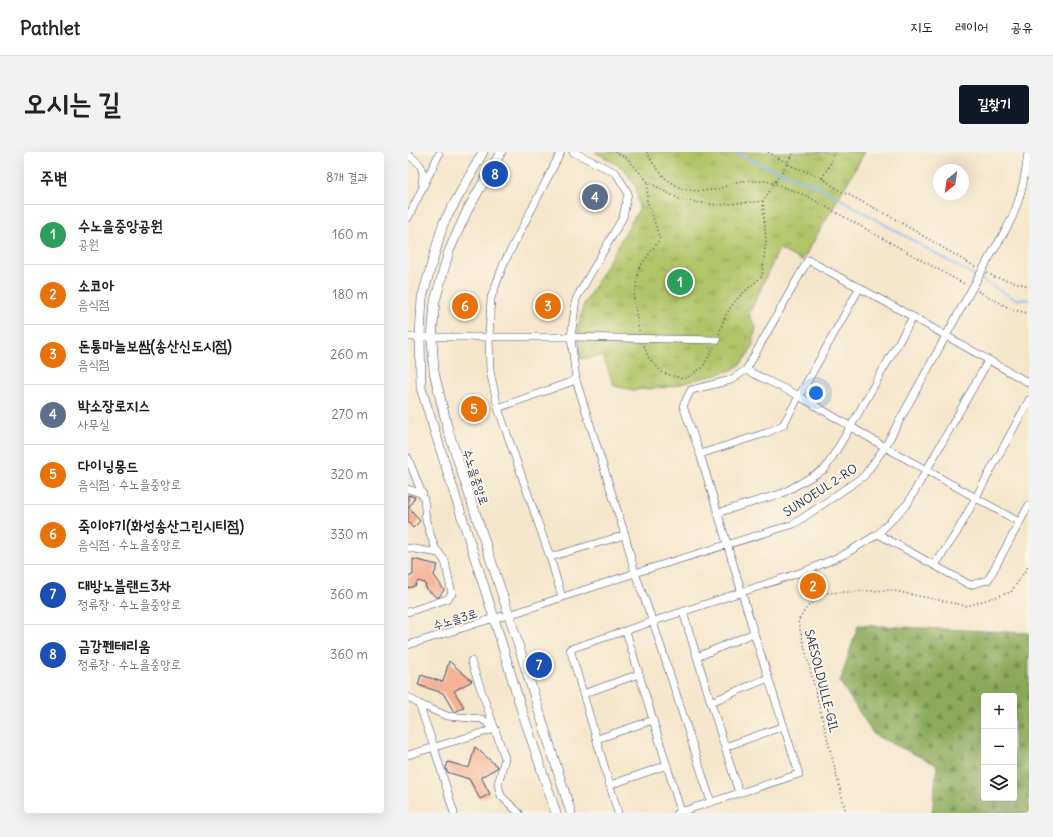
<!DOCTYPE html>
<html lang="ko">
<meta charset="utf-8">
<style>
:root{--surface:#fff;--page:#f2f2f2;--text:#222;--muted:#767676;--line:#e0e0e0;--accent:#111827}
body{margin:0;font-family:Delius,"Poor Story",sans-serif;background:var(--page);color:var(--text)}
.controls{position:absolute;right:12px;bottom:12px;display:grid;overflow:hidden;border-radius:4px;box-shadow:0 4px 16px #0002}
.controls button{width:36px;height:36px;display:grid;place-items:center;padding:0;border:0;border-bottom:1px solid var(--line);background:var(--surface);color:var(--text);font:20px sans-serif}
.compass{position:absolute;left:525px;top:12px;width:36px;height:36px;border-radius:50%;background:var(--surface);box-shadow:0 4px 16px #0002;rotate:209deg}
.you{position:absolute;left:408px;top:241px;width:14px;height:14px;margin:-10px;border:3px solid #fff;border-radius:50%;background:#1a73e8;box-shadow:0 0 0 6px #1a73e833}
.badge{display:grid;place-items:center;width:26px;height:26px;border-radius:50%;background:var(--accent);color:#fff;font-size:13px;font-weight:700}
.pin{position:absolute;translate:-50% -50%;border:2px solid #fff;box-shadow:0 1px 4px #0006}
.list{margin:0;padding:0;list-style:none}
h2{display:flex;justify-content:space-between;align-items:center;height:52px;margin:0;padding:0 16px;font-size:17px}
h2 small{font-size:13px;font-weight:400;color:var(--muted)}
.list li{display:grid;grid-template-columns:26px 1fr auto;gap:12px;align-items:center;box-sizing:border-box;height:60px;padding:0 16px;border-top:1px solid var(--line)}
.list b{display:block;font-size:15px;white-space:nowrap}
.list p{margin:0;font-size:13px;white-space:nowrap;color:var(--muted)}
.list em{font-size:13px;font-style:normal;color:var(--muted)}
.icon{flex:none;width:22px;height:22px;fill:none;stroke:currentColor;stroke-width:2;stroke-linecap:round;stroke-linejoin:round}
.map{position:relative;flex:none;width:621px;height:661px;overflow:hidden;border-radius:4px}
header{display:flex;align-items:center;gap:24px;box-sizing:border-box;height:56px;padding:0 20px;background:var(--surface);border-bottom:1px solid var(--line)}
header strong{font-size:19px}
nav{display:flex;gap:22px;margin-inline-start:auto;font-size:14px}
.intro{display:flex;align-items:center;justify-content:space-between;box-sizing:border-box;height:96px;padding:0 24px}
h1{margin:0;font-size:28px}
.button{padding:10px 18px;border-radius:4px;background:var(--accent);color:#fff;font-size:14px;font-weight:700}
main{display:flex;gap:24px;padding:0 24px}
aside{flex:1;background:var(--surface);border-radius:4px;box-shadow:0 4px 16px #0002}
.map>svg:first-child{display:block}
</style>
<header>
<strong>Pathlet</strong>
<nav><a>지도</a><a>레이어</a><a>공유</a></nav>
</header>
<div class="intro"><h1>오시는 길</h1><a class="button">길찾기</a></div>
<main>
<aside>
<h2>주변<small>8개 결과</small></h2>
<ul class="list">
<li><span class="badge" style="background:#2e9e5b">1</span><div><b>수노을중앙공원</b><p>공원</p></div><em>160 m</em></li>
<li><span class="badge" style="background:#e8710a">2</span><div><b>소코아</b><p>음식점</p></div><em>180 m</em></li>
<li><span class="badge" style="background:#e8710a">3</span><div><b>돈통마늘보쌈(송산신도시점)</b><p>음식점</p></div><em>260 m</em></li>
<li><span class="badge" style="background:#5c6f8a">4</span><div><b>박소장로지스</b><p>사무실</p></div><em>270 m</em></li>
<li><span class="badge" style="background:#e8710a">5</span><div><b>다이닝몽드</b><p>음식점 · 수노을중앙로</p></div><em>320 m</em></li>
<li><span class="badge" style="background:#e8710a">6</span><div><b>죽이야기(화성송산그린시티점)</b><p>음식점 · 수노을중앙로</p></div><em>330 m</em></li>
<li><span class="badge" style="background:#1a4fb4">7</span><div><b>대방노블랜드3차</b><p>정류장 · 수노을중앙로</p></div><em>360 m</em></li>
<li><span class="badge" style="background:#1a4fb4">8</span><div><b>금강펜테리움</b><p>정류장 · 수노을중앙로</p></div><em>360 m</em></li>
</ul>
</aside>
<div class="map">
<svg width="621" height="661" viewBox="0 0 621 661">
<defs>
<pattern id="forest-firs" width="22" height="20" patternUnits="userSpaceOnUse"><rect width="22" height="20" fill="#8caa5c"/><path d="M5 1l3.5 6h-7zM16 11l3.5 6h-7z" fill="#728b4f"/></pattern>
<pattern id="park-tufts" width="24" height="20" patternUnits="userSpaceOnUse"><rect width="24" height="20" fill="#b1c468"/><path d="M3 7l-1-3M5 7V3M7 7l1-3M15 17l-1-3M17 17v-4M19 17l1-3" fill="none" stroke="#8fa059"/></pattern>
</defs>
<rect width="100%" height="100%" fill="#fcf5e5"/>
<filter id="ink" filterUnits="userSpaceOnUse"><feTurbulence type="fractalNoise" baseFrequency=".025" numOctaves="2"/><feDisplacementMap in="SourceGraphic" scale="8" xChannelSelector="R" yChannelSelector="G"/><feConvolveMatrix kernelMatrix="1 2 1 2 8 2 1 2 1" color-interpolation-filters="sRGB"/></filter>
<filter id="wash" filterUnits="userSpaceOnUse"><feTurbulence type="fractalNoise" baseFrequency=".012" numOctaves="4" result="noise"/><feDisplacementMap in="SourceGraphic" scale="16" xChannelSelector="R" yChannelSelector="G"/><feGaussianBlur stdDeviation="0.9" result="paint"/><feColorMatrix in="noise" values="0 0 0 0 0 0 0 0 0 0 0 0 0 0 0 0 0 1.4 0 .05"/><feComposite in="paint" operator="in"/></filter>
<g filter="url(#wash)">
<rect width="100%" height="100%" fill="#f4e6cb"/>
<path fill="url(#forest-firs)" stroke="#546c5d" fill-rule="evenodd" d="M450 473 621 481V661H524L529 613 466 583 432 530ZM576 544H606V646H576Z"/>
<path fill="url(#park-tufts)" stroke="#667a63" d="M187 0H457L394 109 371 97 341 162 348 175 344 196 333 212 324 218 261 235 226 238 206 234 195 204 173 207 171 198 170 175 176 152 231 57 228 35 215 16Z"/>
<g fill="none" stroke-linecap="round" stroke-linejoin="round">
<path stroke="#8abaf6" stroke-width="2" d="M324 0 413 36 607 147 621 148"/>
</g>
<g id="blocks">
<g fill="#f5b296">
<path d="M0 343 7 345 1 355 12 369 5 376 0 370Z"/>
<path d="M5 407 30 413 26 423 36 438 31 445H28L18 436 17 431 10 429 7 434 0 436V425L5 423Z"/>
<path d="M41 509 64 529 46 539 56 555 47 560H46L35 541 10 533 13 523 35 530Z"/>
<path d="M67 595 90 615 89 616 73 625 82 642 72 647 61 627 39 620 38 616 40 610 61 616Z"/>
</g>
</g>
</g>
<g filter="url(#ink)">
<use href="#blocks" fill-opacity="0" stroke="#3c4a6e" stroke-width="1"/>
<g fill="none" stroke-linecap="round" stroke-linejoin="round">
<g stroke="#3c4a6e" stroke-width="8">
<g id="minor">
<path d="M153 0 96 111 83 146 81 185 82 219 90 256 142 405 154 445"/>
<path d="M165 0 208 21 220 41 215 65 168 147 163 185 168 228 217 383 227 421 245 470 303 650"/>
<path d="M0 3C12 11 17 15 14 31"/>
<path d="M0 66 31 2"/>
<path d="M581 106C589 93 597 80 604 66 613 45 618 22 620 0"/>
<path d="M0 185H163L309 188"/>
<path d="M338 218 391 244 477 295 611 370"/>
<path d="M90 256 168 228"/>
<path d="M292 302 358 281 375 273 452 135"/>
<path d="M0 306 16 347 18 369 27 396 37 409 44 442 39 447 0 460"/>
<path d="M0 337 15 342"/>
<path d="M309 361 375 341 417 317 443 274 505 165"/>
<path d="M470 382 562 433 580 428 621 353"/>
<path d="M0 396 31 401"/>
<path d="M142 405 217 383"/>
<path d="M527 413 549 380 621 248"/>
<path d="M275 460 331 641"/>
<path d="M218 479 273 660"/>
<path d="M0 493 86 466 101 463 227 421 386 372 456 324 477 295 556 151"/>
<path d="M289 505 346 481"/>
<path d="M63 509 97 606 90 632 93 644 111 661"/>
<path d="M175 542 231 522"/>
<path d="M0 545 11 552 39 564 74 567 87 577"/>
<path d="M303 550 360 526"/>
<path d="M11 552 26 595 46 661"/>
<path d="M189 587 245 568"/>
<path d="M317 595 376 574"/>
<path d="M0 603 87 577"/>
<path d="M202 633 259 613"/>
<path d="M210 661 162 497 400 418 437 402 470 382 500 351 580 209"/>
<path d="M269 661 391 622 346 481 292 302 275 254 283 238 323 228 338 218 400 108 505 165 621 231"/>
</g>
</g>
<g stroke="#3c4a6e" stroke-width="10">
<g id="major">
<path d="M75 0 35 72 14 146 12 185 13 236 86 466 113 556 148 661"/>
<path d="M93 0 60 57 41 99 27 149 24 186 26 220 40 278 101 463 163 661"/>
</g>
</g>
<g stroke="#3c4a6e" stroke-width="1.5" stroke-dasharray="1 3" stroke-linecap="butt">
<path d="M207 0 219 6 240 30 273 48 310 53 355 49"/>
<path d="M239 0 244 10 257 26 274 37 291 39 308 38 331 29H359L397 43 558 133"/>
<path d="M360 0 384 14 414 26 431 38 480 63 569 116"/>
<path d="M384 3 385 0"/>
<path d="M414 26 422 13 426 0"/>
<path d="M579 121 587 125 621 134"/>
<path d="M570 139 605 158 621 161"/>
<path d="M231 179 226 147 231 116 252 87 239 48 240 30"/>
<path d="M311 182C320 151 331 145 354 124L358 89 355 49 361 40"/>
<path d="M236 194 240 205 255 221 276 227 294 216 306 195"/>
<path d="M438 661 390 469 399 455 416 441 482 438 559 454 603 440 621 413"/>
</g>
<use href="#minor" stroke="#fff" stroke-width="7"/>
<use href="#major" stroke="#fff" stroke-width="9"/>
<g stroke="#3c4a6e" stroke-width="8" stroke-linecap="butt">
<path id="minor-bridge" d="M556 151 581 106"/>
</g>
<path stroke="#3c4a6e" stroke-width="1.5" stroke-dasharray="1 3" stroke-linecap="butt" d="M361 40 384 3"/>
<use href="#minor-bridge" stroke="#fff" stroke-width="7"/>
</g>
</g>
<g text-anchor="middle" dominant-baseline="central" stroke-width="4" stroke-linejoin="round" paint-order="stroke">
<g font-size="12" fill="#1b2f5e" stroke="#fcf5e5">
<text transform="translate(68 325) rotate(72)">수노을중앙로</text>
<text transform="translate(412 338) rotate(-33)">SUNOEUL 2-RO</text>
<text transform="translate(47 467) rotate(-17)">수노을3로</text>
<text transform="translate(414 529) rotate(76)">SAESOLDULLE-GIL</text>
</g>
</g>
</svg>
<div class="controls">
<button>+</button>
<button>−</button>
<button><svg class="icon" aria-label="layers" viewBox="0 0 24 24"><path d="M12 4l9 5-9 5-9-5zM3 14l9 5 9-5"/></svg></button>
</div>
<svg class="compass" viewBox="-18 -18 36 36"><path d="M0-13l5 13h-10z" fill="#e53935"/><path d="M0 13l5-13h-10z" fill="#767676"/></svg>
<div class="you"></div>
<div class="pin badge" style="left:272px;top:130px;background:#2e9e5b">1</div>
<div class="pin badge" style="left:405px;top:434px;background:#e8710a">2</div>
<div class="pin badge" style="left:140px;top:154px;background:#e8710a">3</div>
<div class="pin badge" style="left:187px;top:45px;background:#5c6f8a">4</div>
<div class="pin badge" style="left:66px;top:257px;background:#e8710a">5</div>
<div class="pin badge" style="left:57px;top:154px;background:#e8710a">6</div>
<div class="pin badge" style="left:131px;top:513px;background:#1a4fb4">7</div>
<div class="pin badge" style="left:87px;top:22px;background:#1a4fb4">8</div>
</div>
</main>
